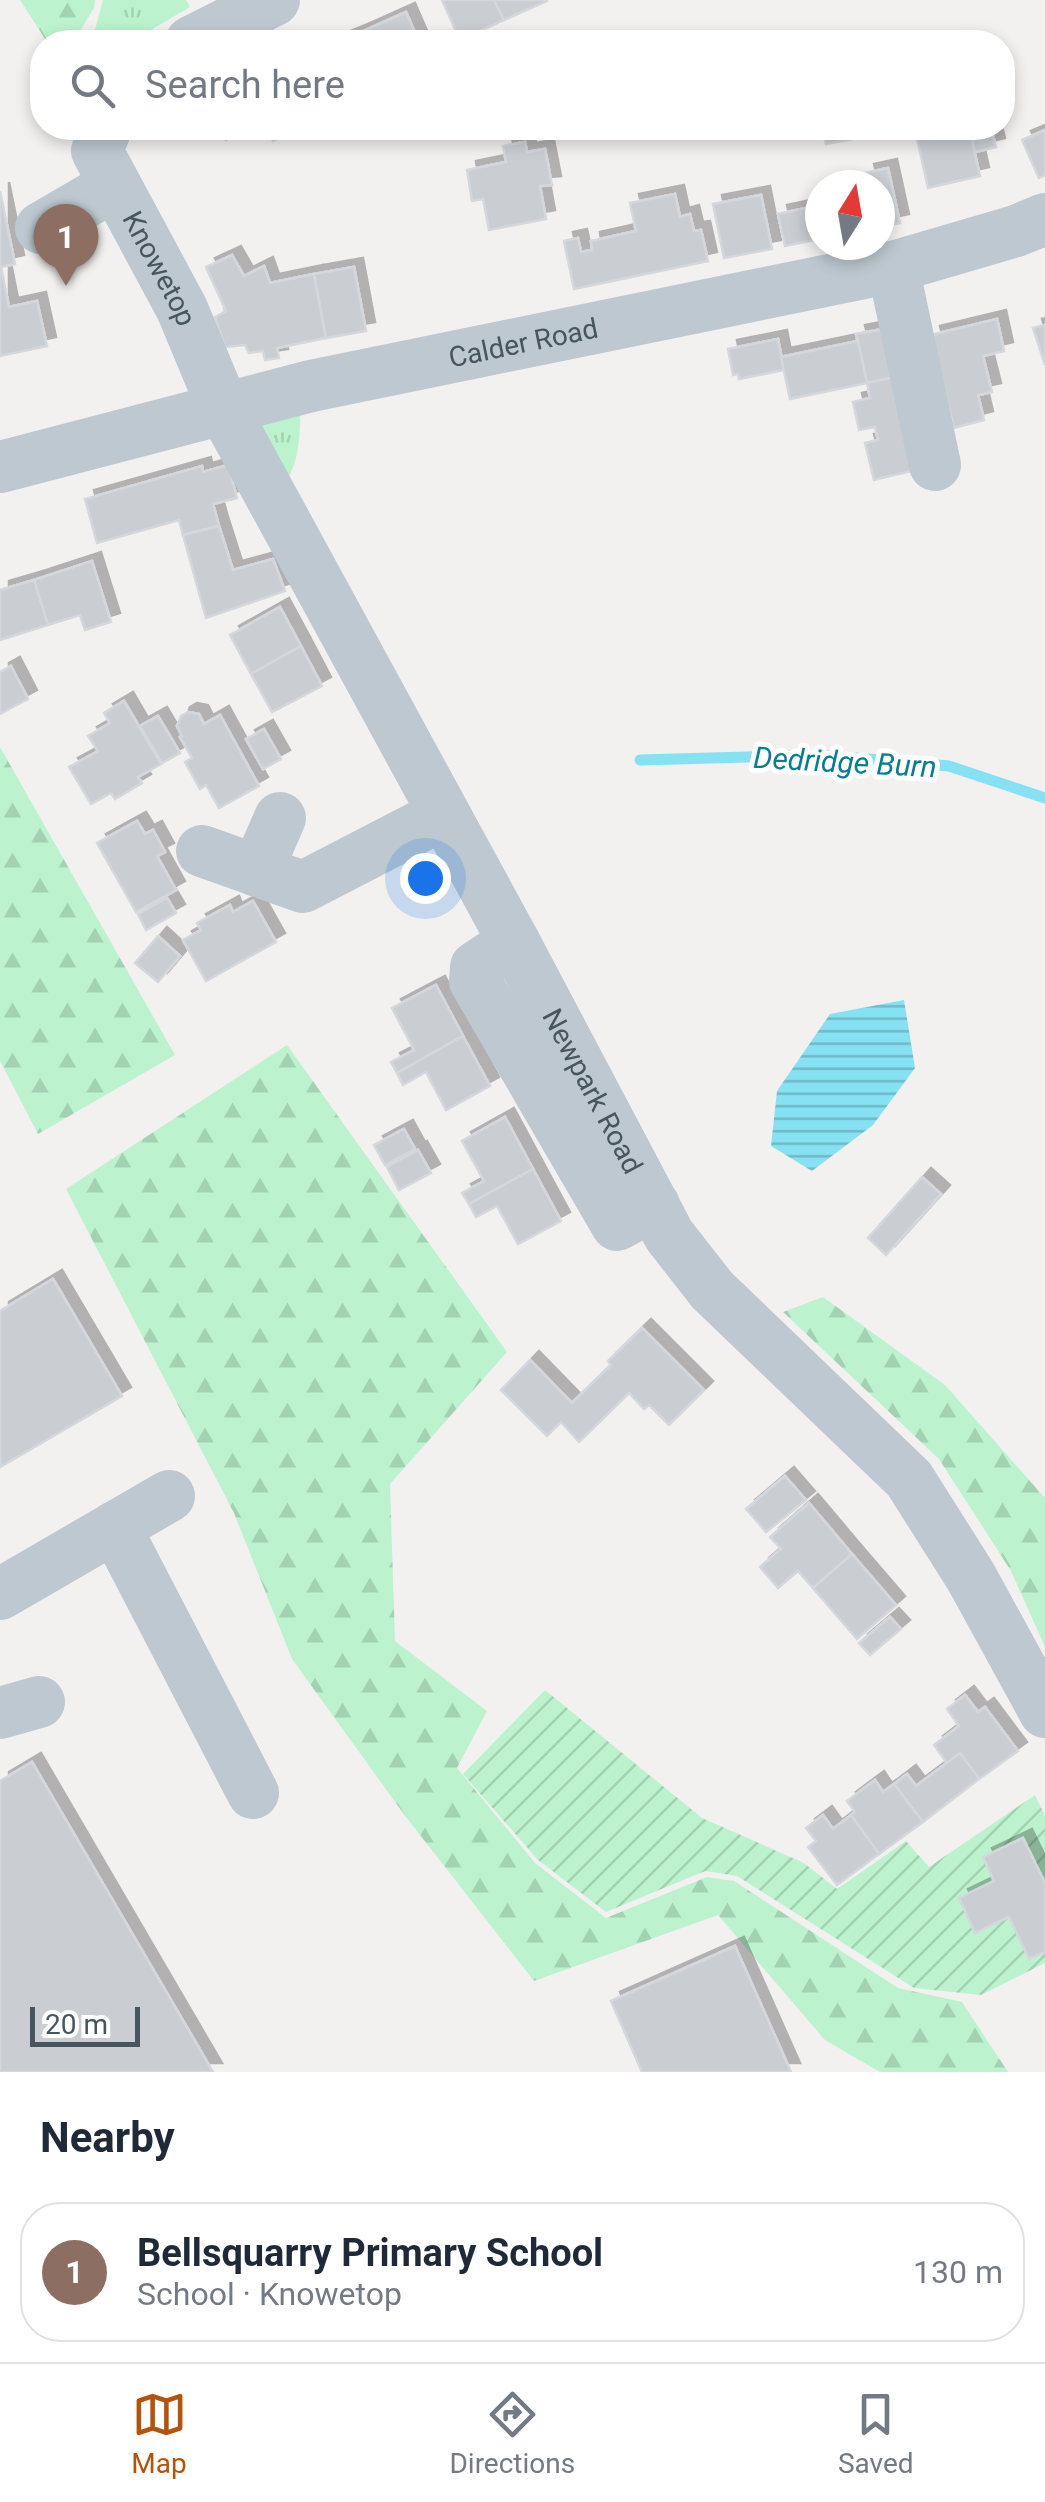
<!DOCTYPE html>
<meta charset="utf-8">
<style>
:root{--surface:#fff;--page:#f6f6f7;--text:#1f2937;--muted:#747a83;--line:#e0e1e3;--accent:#b45309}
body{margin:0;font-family:Roboto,sans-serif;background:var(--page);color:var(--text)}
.compass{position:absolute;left:805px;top:170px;width:90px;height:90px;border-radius:50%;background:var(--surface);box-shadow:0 5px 15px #0003;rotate:11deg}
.scale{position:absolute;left:30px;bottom:25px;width:110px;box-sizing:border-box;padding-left:10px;border:5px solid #47555f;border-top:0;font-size:28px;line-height:35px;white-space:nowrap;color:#47555f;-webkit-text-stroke:8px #fff;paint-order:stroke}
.you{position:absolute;left:425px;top:878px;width:35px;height:35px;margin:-25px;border:8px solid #fff;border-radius:50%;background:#1a73e8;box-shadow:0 0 0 15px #1a73e833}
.badge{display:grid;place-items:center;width:65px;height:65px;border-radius:50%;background:var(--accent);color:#fff;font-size:32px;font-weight:700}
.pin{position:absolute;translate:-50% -82px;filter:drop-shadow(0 2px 5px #0008)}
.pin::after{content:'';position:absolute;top:52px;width:35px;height:30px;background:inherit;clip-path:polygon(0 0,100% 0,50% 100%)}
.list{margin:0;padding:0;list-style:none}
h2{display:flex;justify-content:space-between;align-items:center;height:130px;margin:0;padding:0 40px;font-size:42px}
h2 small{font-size:32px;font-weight:400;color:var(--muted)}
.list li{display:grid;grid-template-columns:65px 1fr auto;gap:30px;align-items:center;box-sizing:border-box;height:140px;margin:0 20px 20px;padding:0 20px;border:2px solid var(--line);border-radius:40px}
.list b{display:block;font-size:38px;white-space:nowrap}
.list p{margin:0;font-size:32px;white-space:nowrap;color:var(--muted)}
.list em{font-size:32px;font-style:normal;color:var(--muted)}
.icon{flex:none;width:55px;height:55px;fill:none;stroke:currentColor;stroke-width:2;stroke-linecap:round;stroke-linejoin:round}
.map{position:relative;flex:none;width:1045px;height:2072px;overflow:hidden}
.search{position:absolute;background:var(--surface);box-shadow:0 5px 15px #0003;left:30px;right:30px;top:30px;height:110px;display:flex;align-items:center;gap:25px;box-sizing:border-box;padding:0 35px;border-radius:40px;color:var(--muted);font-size:38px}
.sheet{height:290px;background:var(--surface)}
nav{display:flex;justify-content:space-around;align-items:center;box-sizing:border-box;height:140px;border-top:2px solid var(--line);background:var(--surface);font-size:28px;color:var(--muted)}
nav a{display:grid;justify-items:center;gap:5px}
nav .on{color:var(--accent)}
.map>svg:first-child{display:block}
</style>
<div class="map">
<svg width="1045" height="2072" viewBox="0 0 1045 2072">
<defs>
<pattern id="grass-tufts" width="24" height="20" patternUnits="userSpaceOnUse" patternTransform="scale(2.5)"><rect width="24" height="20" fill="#bcf3ce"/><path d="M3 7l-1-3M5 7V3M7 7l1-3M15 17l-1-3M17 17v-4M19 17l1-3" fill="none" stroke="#a3d2b3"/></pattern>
<pattern id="forest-firs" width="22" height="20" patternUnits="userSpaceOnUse" patternTransform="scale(2.5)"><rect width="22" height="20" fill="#bcf3ce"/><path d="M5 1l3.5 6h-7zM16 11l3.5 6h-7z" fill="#a3d2b3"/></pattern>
<pattern id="garden-furrows" width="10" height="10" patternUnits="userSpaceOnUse" patternTransform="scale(2.5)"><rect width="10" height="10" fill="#bcf3ce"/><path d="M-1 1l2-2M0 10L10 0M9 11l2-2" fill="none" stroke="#a3d2b3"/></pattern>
<pattern id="water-rules" width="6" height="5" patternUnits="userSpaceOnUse" patternTransform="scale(2.5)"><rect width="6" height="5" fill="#86e1f2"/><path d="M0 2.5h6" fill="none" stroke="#6fb9c7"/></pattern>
<filter id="shadow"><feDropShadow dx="9" dy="-9" stdDeviation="0" flood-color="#0004"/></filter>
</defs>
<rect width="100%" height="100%" fill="#f3f0f0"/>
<g fill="url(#grass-tufts)">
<path d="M103 0H186L190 7 130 42H96L93 37Z"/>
<path d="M301 401C299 435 302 461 281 489L246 417Z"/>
</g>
<g fill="url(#forest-firs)">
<path d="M20 0H95L94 8 73 42H47Z"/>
<path d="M0 747 175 1055 38 1134 0 1061Z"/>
<path d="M287 1045 507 1352 390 1484 395 1641 487 1711 457 1768 535 1863 606 1918 707 1877 734 1881 898 1988 962 2002 1008 2072H880L825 2040 718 1915 534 1981 406 1817 292 1659 234 1513 66 1189Z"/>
<path d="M823 1297 945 1385 1045 1498V1647L1011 1571 939 1459 783 1312Z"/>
</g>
<path fill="url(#garden-furrows)" d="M545 1690 702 1818 804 1863 837 1889 906 1841 929 1867 1035 1795 1045 1816V1963L981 1995 914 1988 737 1876 705 1871 606 1912 538 1860 463 1774Z"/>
<path fill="url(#water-rules)" d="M904 1000 915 1068 873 1125 812 1171 771 1146 777 1091 830 1014Z"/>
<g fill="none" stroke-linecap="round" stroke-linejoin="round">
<path stroke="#86e1f2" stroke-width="11" d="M640 760 822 755 949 766 1045 798"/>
</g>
<g fill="#caced3" stroke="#d4d7dc" stroke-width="2.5" filter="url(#shadow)">
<path d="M442 0H494L504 20 460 40Z"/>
<path d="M494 0H547V1L504 20Z"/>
<path d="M406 12 419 42H366L361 32Z"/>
<path d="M361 32 366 42H337Z"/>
<path d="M220 128H253L226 140Z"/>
<path d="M266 128H297L298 129 273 141Z"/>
<path d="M823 128H895L896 131 826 144Z"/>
<path d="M946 128H969L980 176 928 188 916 134Z"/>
<path d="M969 128H991L996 147 975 152Z"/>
<path d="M1045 130V175L1039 178 1022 140Z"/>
<path d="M525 142 527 152 545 149 552 185 540 186 546 219 489 230 483 199 472 201 467 170 506 162 503 146Z"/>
<path d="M888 168 900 223 880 227V185H868L865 173Z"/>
<path d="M0 191 15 264 1 267 9 307 37 301 47 346 0 356Z"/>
<path d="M675 194 680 217 690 214 694 231 701 230 708 261 574 289 564 241 578 238 581 252 592 250 591 241 636 231 630 203Z"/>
<path d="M761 195 772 249 724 258 713 204Z"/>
<path d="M820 205V239L785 246 778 214Z"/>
<path d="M232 255 244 276 264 266 270 283 314 274 326 338 277 348 279 358 265 360 263 351 249 353 245 345 225 347 215 317 226 311 206 267Z"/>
<path d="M354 267 366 331 326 338 314 274Z"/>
<path d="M997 319 1004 351 983 356 992 392 978 395 984 420 954 428 931 335Z"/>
<path d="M1045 325V365L1033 328Z"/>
<path d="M894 327 904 375 867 383 856 334Z"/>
<path d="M778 339 784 370 739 379 738 374 733 375 728 349Z"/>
<path d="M858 341 867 383 790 399 781 357Z"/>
<path d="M904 375 915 470 874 480 865 443 878 440 875 427 859 430 853 402 870 398 867 383Z"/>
<path d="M228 465 237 498 213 504 219 526 183 535 179 520 97 543 85 499 202 466 203 472Z"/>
<path d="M219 526 233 570 273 559 285 591 206 618 183 535Z"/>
<path d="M92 561 111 622 85 630 80 615 48 625 34 580Z"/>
<path d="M34 580 48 625 0 640V590Z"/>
<path d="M280 607 301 646 251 674 230 635Z"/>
<path d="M301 646 322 686 272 712 251 674Z"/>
<path d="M11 666 28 699 0 714V672Z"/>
<path d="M124 701 161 764 138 777 142 783 115 799 111 793 91 804 69 767 98 751 88 736 110 723 104 713Z"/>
<path d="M188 712 199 714 204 724 220 715 259 786 219 808 206 785 200 789 185 762 192 758 180 737 182 736 177 726 181 716Z"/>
<path d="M158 716 180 753 162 763 140 726Z"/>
<path d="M264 729 281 759 263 769 246 739Z"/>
<path d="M137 821 145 834 153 830 165 852 157 856 176 890 136 912 97 843Z"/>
<path d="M167 898 176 913 146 930 138 914Z"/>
<path d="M253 901 276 942 206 981 183 940 201 930 197 923 230 905 233 912Z"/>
<path d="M158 936 180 956 158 982 135 963Z"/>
<path d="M436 985 463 1036 397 1073 391 1062 414 1050 392 1008Z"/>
<path d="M463 1036 490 1086 446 1110 426 1072 403 1085 397 1073Z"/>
<path d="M505 1117 533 1169 469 1204 462 1193 484 1181 462 1141Z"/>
<path d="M404 1129 415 1149 385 1165 374 1145Z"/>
<path d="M418 1150 431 1173 399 1190 387 1167Z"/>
<path d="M533 1169 561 1221 518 1244 497 1206 476 1217 469 1204Z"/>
<path d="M922 1177 941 1194 886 1255 868 1238Z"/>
<path d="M53 1279 122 1396 0 1467V1311Z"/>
<path d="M642 1328 704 1390 669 1425 649 1405 644 1409 629 1393 579 1442 561 1422 547 1436 501 1390 530 1360 572 1403 611 1365 608 1361Z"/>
<path d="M785 1476 806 1500 766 1532 746 1509Z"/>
<path d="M809 1503 852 1554 813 1588 798 1571 778 1588 760 1567 781 1549 770 1537Z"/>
<path d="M852 1554 896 1605 857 1639 813 1588Z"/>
<path d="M890 1617 901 1629 870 1655 859 1643Z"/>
<path d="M965 1695 978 1712 985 1707 1018 1751 979 1779 960 1753 947 1763 934 1745 959 1726 947 1709Z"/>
<path d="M960 1753 979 1779 923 1822 894 1784 907 1774 916 1786Z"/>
<path d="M32 1762 213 2072H0V1781Z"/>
<path d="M875 1780 883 1792 894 1784 923 1822 879 1854 851 1815 855 1812 847 1801Z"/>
<path d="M823 1815 833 1829 851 1815 879 1854 837 1885 808 1847 816 1841 806 1828Z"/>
<path d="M1023 1838 1045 1883V1952L1029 1959 1009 1917 975 1933 959 1898 994 1881 983 1857Z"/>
<path d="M735 1946 791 2072H642L611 2001Z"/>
</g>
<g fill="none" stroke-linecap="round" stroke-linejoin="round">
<g stroke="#bdc8d0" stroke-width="52">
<path d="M191 42 274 0"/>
<path id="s1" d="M106 128 97 151 182 309 224 410 514 942 669 1235 712 1290 909 1479 971 1577 1045 1712"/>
<path d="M41 228 115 185"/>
<path d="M893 267 935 465"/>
<path id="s2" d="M0 467 311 386 893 267 1016 231 1045 219"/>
<path d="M202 851 303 887 444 814"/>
<path d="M257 871 280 818"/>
<path d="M514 942 476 967 475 981 617 1225 654 1205"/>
<path d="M115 1527 253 1793"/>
<path d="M0 1594 169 1496"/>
<path d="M0 1713 39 1702"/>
</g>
</g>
<g text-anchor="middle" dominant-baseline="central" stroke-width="10" stroke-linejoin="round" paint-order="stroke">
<g font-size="28" fill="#47555f" stroke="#fff">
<text stroke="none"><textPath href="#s1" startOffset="158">Knowetop</textPath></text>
<text stroke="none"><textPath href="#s2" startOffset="538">Calder Road</textPath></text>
<text stroke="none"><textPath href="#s1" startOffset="1088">Newpark Road</textPath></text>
</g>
<g font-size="30" font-style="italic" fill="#057f96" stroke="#fff">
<text transform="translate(845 762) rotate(3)">Dedridge Burn</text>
</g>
</g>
</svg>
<svg class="compass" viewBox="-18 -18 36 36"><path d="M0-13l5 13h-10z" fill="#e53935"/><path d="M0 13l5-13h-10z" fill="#747a83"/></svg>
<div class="scale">20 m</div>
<div class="you"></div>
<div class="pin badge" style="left:66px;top:286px;background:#8d6e63">1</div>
<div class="search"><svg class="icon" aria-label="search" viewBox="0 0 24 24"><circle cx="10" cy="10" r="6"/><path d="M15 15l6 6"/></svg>Search here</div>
</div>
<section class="sheet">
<h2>Nearby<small></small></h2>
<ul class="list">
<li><span class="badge" style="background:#8d6e63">1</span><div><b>Bellsquarry Primary School</b><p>School · Knowetop</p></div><em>130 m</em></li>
</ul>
</section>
<nav>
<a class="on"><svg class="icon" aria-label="map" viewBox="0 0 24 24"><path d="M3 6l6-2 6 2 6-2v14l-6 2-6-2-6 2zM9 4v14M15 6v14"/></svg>Map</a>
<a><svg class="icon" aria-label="directions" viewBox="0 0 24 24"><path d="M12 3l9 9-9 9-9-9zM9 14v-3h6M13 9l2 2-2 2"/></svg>Directions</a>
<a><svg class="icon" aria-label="saved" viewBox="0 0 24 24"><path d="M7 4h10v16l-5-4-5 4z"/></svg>Saved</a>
</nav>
